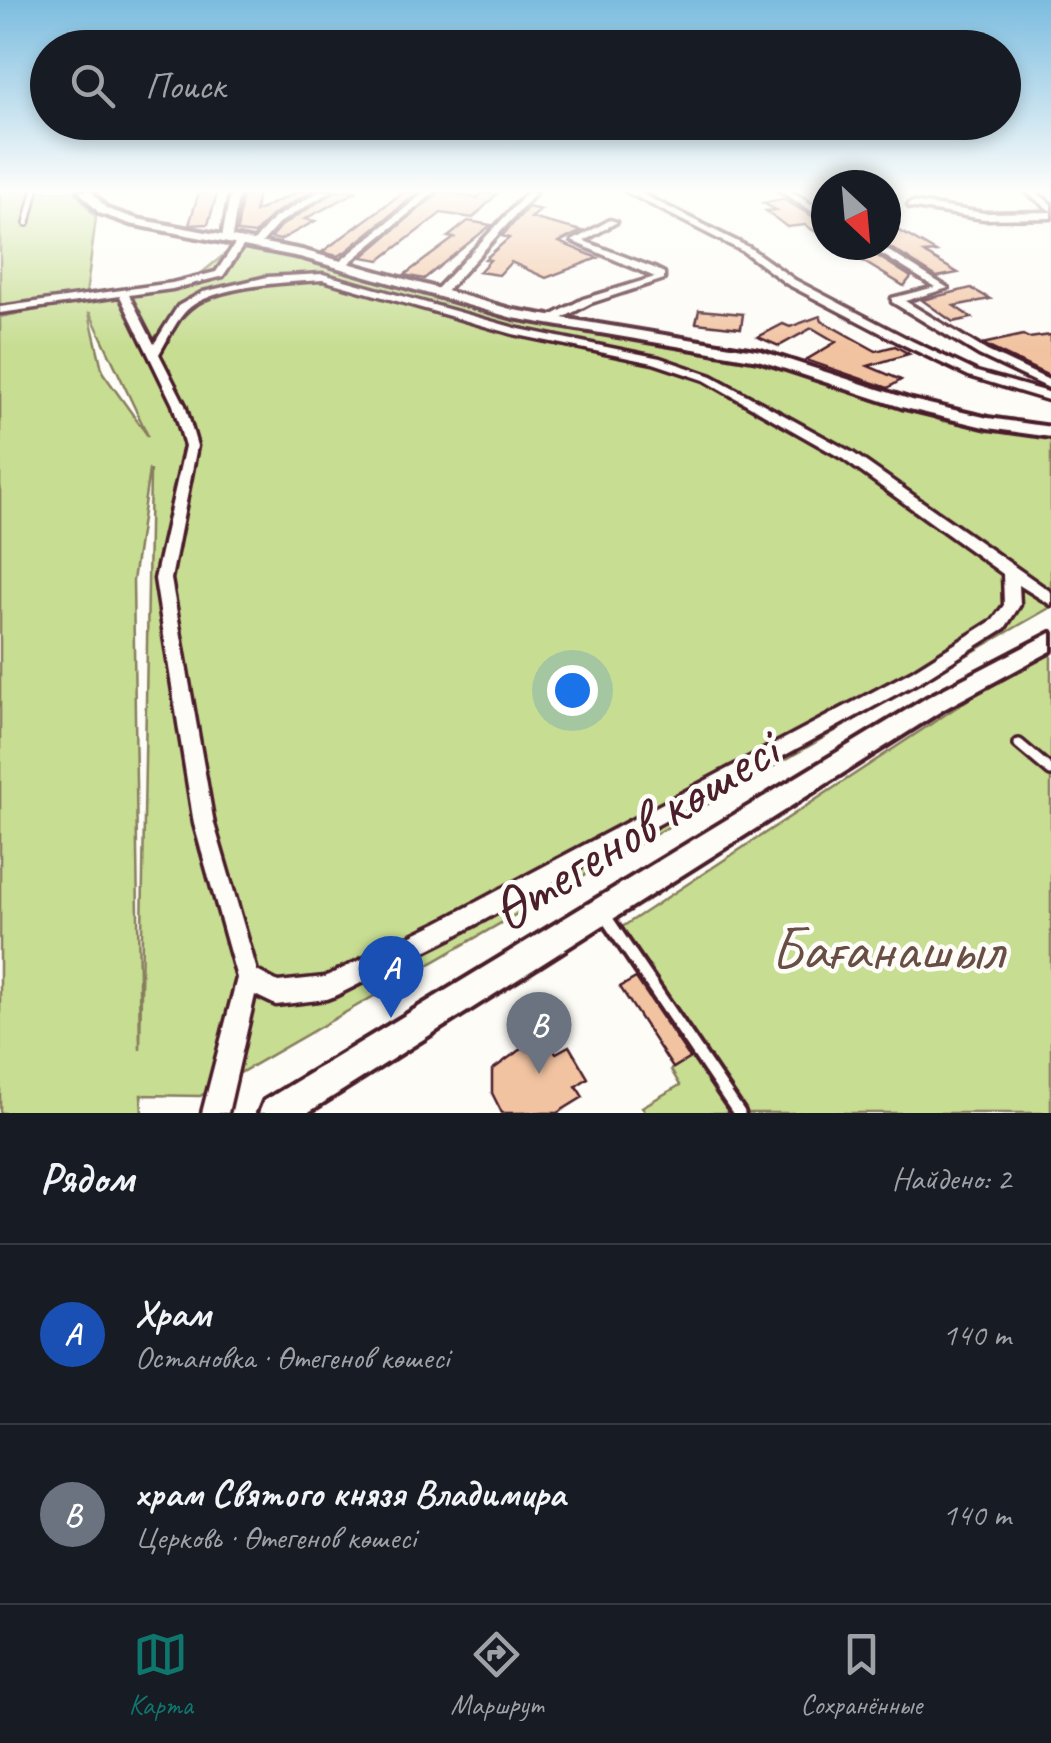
<!DOCTYPE html>
<html lang="ru">
<meta charset="utf-8">
<style>
:root{--surface:#171b24;--page:#242831;--text:#f1f3f6;--muted:#9ea1a6;--line:#363941;--accent:#0f766e}
body{margin:0;font-family:Caveat,sans-serif;background:var(--page);color:var(--text)}
.compass{position:absolute;left:811px;top:170px;width:90px;height:90px;border-radius:50%;background:var(--surface);box-shadow:0 5px 15px #0003;rotate:154deg}
.you{position:absolute;left:572px;top:690px;width:35px;height:35px;margin:-25px;border:8px solid #fff;border-radius:50%;background:#1a73e8;box-shadow:0 0 0 15px #1a73e833}
.badge{display:grid;place-items:center;width:65px;height:65px;border-radius:50%;background:var(--accent);color:#fff;font-size:32px;font-weight:700}
.pin{position:absolute;translate:-50% -82px;filter:drop-shadow(0 2px 5px #0008)}
.pin::after{content:'';position:absolute;top:52px;width:35px;height:30px;background:inherit;clip-path:polygon(0 0,100% 0,50% 100%)}
.list{margin:0;padding:0;list-style:none}
h2{display:flex;justify-content:space-between;align-items:center;height:130px;margin:0;padding:0 40px;font-size:42px}
h2 small{font-size:32px;font-weight:400;color:var(--muted)}
.list li{display:grid;grid-template-columns:65px 1fr auto;gap:30px;align-items:center;box-sizing:border-box;height:180px;padding:0 40px;border-top:2px solid var(--line)}
.list b{display:block;font-size:38px;white-space:nowrap}
.list p{margin:0;font-size:32px;white-space:nowrap;color:var(--muted)}
.list em{font-size:32px;font-style:normal;color:var(--muted)}
.icon{flex:none;width:55px;height:55px;fill:none;stroke:currentColor;stroke-width:2;stroke-linecap:round;stroke-linejoin:round}
.map{position:relative;flex:none;width:1051px;height:1113px;overflow:hidden}
.search{position:absolute;background:var(--surface);box-shadow:0 5px 15px #0003;left:30px;right:30px;top:30px;height:110px;display:flex;align-items:center;gap:25px;box-sizing:border-box;padding:0 35px;border-radius:55px;color:var(--muted);font-size:38px}
.sheet{height:490px;background:var(--surface)}
nav{display:flex;justify-content:space-around;align-items:center;box-sizing:border-box;height:140px;border-top:2px solid var(--line);background:var(--surface);font-size:28px;color:var(--muted)}
nav a{display:grid;justify-items:center;gap:5px}
nav .on{color:var(--accent)}
.map>svg:first-child{display:block}
</style>
<div class="map">
<svg width="1051" height="1113" viewBox="0 0 1051 1113">
<rect width="100%" height="100%" fill="#fdfcf7"/>
<filter id="ink" filterUnits="userSpaceOnUse"><feTurbulence type="fractalNoise" baseFrequency=".01" numOctaves="2"/><feDisplacementMap in="SourceGraphic" scale="20" xChannelSelector="R" yChannelSelector="G"/><feConvolveMatrix kernelMatrix="1 2 1 2 8 2 1 2 1" color-interpolation-filters="sRGB"/></filter>
<g filter="url(#ink)">
<g fill="#c7dd92" stroke="#887e5e" stroke-width="2.5" fill-rule="evenodd">
<path d="M0 191H75L96 218 86 295 0 307Z"/>
<path d="M242 240 442 299 608 329 664 345 676 339 815 374 942 421 1051 436V607L200 1096 141 1095 142 1113H0V317L193 280ZM89 313H90L148 436 103 373ZM149 470 150 471 140 1050 133 581Z"/>
<path d="M1051 645V1113H646L642 1107 680 1085 671 1070 694 1054 613 933Z"/>
</g>
<g fill="#f1c3a1" stroke="#4a1f2b" stroke-width="2.5">
<path d="M218 191 208 224 189 225 199 192Z"/>
<path d="M243 191H258L255 212 299 191H312L271 216 255 234 237 232Z"/>
<path d="M335 191H358L305 219 315 221 280 240 271 238 281 226Z"/>
<path d="M405 191H420L344 253 337 256 322 252Z"/>
<path d="M440 191 477 198 483 192 497 194 473 218 441 213 380 260 362 257Z"/>
<path d="M783 199 826 224V232L819 234 805 225 787 227 766 211 776 210 763 203Z"/>
<path d="M528 207 541 210 531 218 582 231 559 242 598 258 546 278 511 262 499 275 479 272 490 260 485 259 509 238 502 236Z"/>
<path d="M468 221 491 225 424 279 404 275 454 238 448 237Z"/>
<path d="M886 223 936 252 924 253 958 273 937 277 886 245Z"/>
<path d="M860 245 911 277 904 286 841 248Z"/>
<path d="M971 288 990 299 954 306 972 318 953 322 922 300Z"/>
<path d="M699 310 743 314 741 328 696 323Z"/>
<path d="M820 316 822 321 876 351 895 346 909 354 868 366 901 380 888 388 806 360 836 342 812 328 779 346 758 337 783 324 790 327Z"/>
<path d="M1023 335 1029 338 1051 335V377L982 344Z"/>
<path d="M636 978 690 1058 673 1068 620 987Z"/>
<path d="M544 1032 556 1053 569 1046 588 1078 576 1086 583 1097 557 1113H502L492 1093V1070Z"/>
</g>
<g fill="none" stroke-linecap="round" stroke-linejoin="round">
<g stroke="#4a1f2b" stroke-width="10">
<path id="lane-far2" d="M27 223 35 191"/>
</g>
<g stroke="#4a1f2b" stroke-width="16">
<path id="lane-far1" d="M1019 744 1051 771"/>
</g>
<g stroke="#4a1f2b" stroke-width="19">
<path id="lane" d="M605 916 739 1113"/>
</g>
<g stroke="#4a1f2b" stroke-width="7">
<g id="street">
<path d="M231 191H239L232 237 227 240 222 237Z"/>
<path d="M320 191H331L279 223 259 246H253V242L273 219Z"/>
<path d="M426 191H436L344 267H338V263Z"/>
<path d="M625 191H636L750 248 795 280 912 341 977 372 1051 393V401L969 376 904 345 787 284 744 252Z"/>
<path d="M780 191H790L826 213V220Z"/>
<path d="M1025 191H1035L1051 204V211Z"/>
<path d="M528 192 535 194 442 296H434V292Z"/>
<path d="M912 202 984 213 1051 212V218L984 219 909 207 908 205Z"/>
<path d="M610 220 617 222 584 241 654 268 664 273V279L591 303 555 322H547V318L583 299 655 277 572 241Z"/>
<path d="M239 238 247 240 223 276 172 289 129 295 154 344 178 306 203 292 267 277 323 274 519 329 660 358 712 376 853 453 1051 592V605L1019 585 1020 605 1005 628 924 679 453 937 335 996 327 999 276 1005 255 995 228 1113H202L237 978 194 824 155 579 185 446 173 405 120 296 0 313V307L172 283 216 272ZM323 280 513 334 653 363 704 380 843 459 1003 574 1004 605 993 620 912 671 437 923 325 977 278 982 257 971 214 824 171 579 197 446 185 405 159 354C167 341 174 324 184 313 208 285 288 282 323 280Z"/>
<path d="M867 245H879L948 288 905 301 987 351 1051 381V389L979 355 892 302V298L935 287Z"/>
</g>
</g>
<g stroke="#4a1f2b" stroke-width="8">
<g id="secondary">
<path d="M79 191H91L107 209 137 219 302 250 514 310 761 351 912 400 988 418 1051 427V437L988 428 901 407 758 360 513 318 300 257 130 224 99 213Z"/>
<path d="M1051 633V651L944 709 307 1113H259L264 1101 928 697Z"/>
</g>
</g>
<use href="#lane-far2" stroke="#fdfcf7" stroke-width="5"/>
<use href="#lane-far1" stroke="#fdfcf7" stroke-width="9"/>
<use href="#lane" stroke="#fdfcf7" stroke-width="11"/>
<use href="#street" fill="#fdfcf7" fill-rule="evenodd"/>
<use href="#secondary" fill="#fdfcf7" fill-rule="evenodd"/>
</g>
</g>
<linearGradient id="sky" x2="0" y2="1"><stop stop-color="#7bbcdf"/><stop offset="0.55" stop-color="#fefefb"/><stop offset="1" stop-color="#fefefb" stop-opacity="0"/></linearGradient>
<rect width="1051" height="347" fill="url(#sky)"/>
<g text-anchor="middle" dominant-baseline="central" stroke-width="9" stroke-linejoin="round" paint-order="stroke">
<g font-size="60" fill="#4a1f2b" stroke="#fdfcf7">
<text transform="translate(634 830) rotate(-32)">Өтегенов көшесі</text>
</g>
<g font-size="60" fill="#694e45" stroke="#fdfcf7">
<text x="887" y="949">Бағанашыл</text>
</g>
</g>
</svg>
<svg class="compass" viewBox="-18 -18 36 36"><path d="M0-13l5 13h-10z" fill="#e53935"/><path d="M0 13l5-13h-10z" fill="#9ea1a6"/></svg>
<div class="you"></div>
<div class="pin badge" style="left:391px;top:1018px;background:#1a4fb4">A</div>
<div class="pin badge" style="left:539px;top:1074px;background:#6b7280">B</div>
<div class="search"><svg class="icon" aria-label="search" viewBox="0 0 24 24"><circle cx="10" cy="10" r="6"/><path d="M15 15l6 6"/></svg>Поиск</div>
</div>
<section class="sheet">
<h2>Рядом<small>Найдено: 2</small></h2>
<ul class="list">
<li><span class="badge" style="background:#1a4fb4">A</span><div><b>Храм</b><p>Остановка · Өтегенов көшесі</p></div><em>140 m</em></li>
<li><span class="badge" style="background:#6b7280">B</span><div><b>храм Святого князя Владимира</b><p>Церковь · Өтегенов көшесі</p></div><em>140 m</em></li>
</ul>
</section>
<nav>
<a class="on"><svg class="icon" aria-label="map" viewBox="0 0 24 24"><path d="M3 6l6-2 6 2 6-2v14l-6 2-6-2-6 2zM9 4v14M15 6v14"/></svg>Карта</a>
<a><svg class="icon" aria-label="directions" viewBox="0 0 24 24"><path d="M12 3l9 9-9 9-9-9zM9 14v-3h6M13 9l2 2-2 2"/></svg>Маршрут</a>
<a><svg class="icon" aria-label="saved" viewBox="0 0 24 24"><path d="M7 4h10v16l-5-4-5 4z"/></svg>Сохранённые</a>
</nav>
